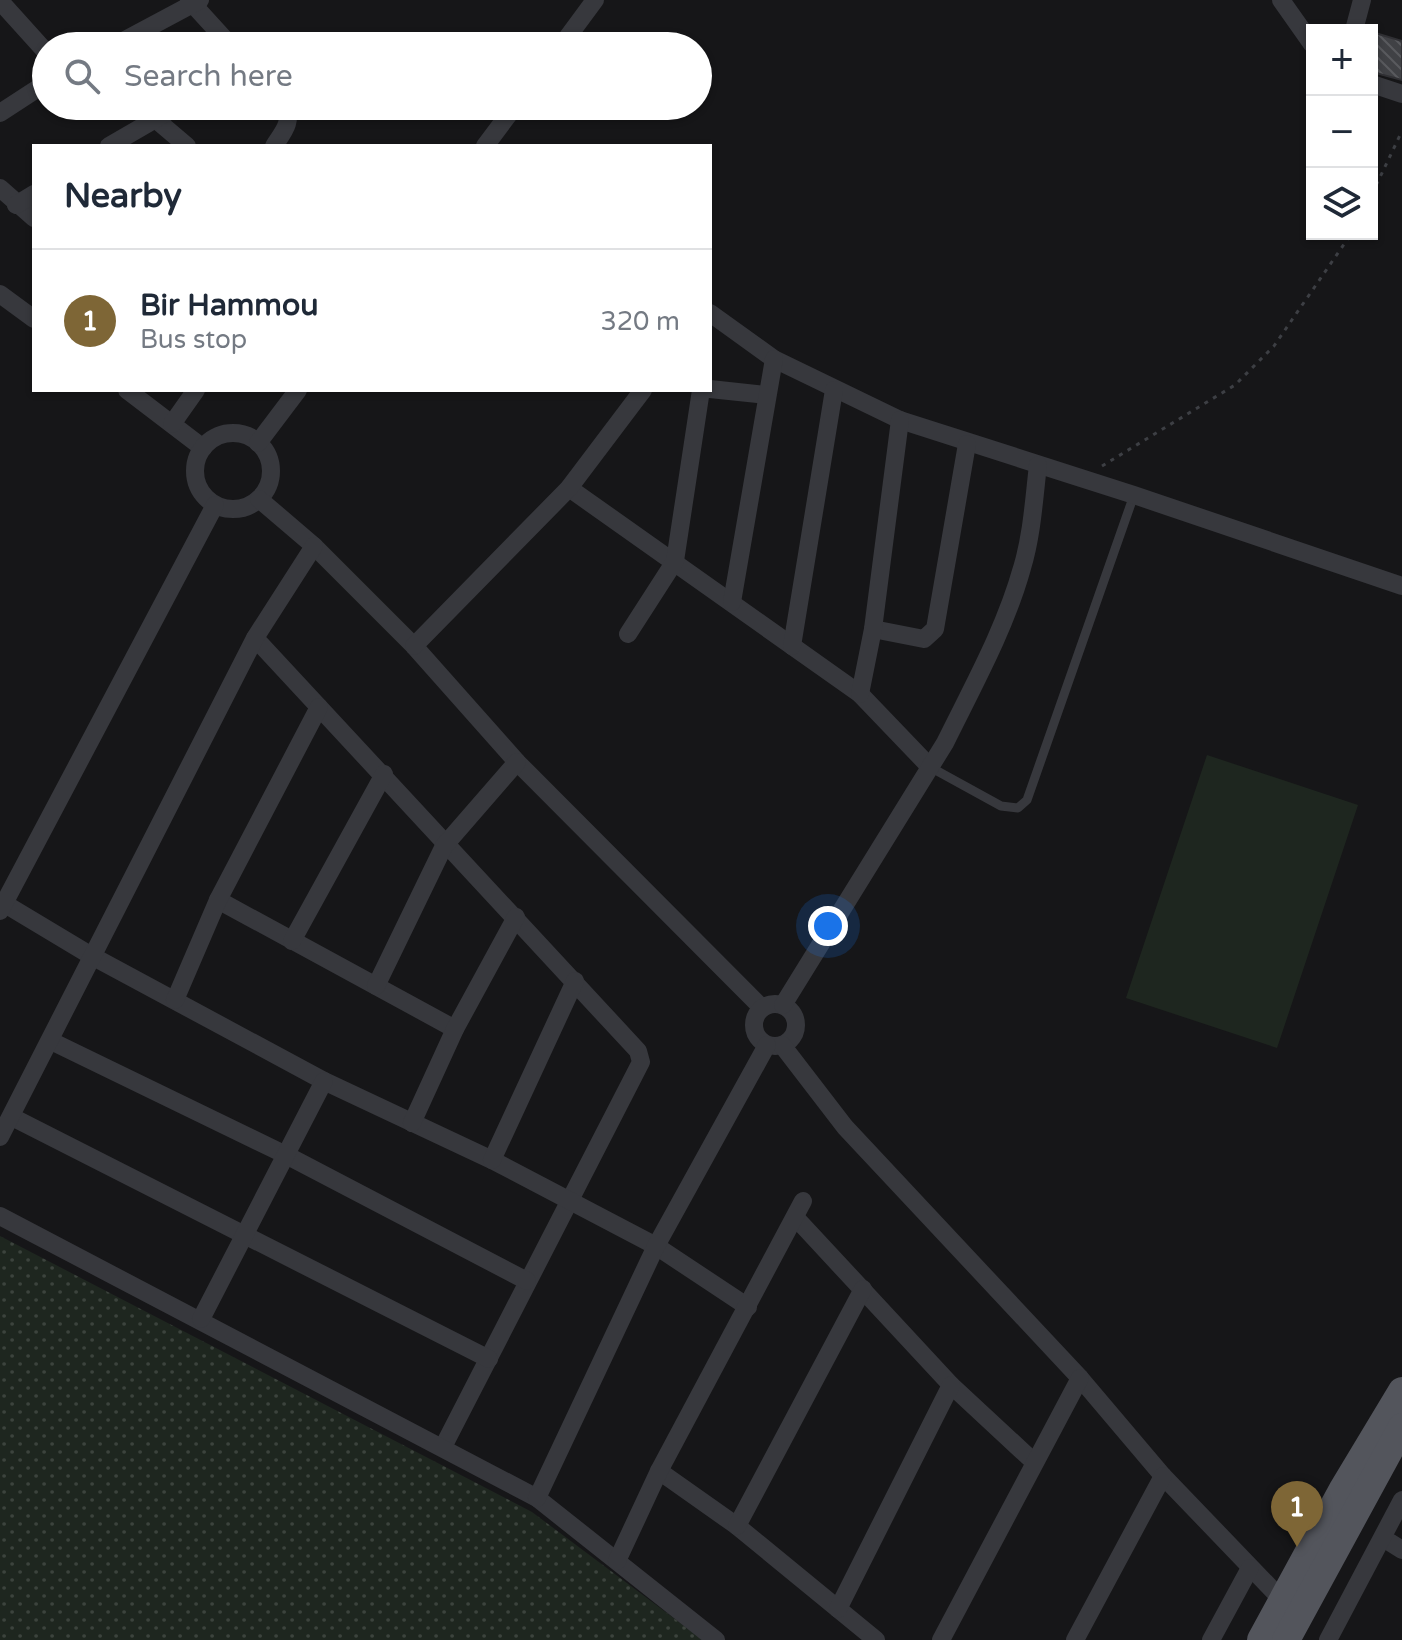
<!DOCTYPE html>
<meta charset="utf-8">
<style>
:root{--surface:#fff;--page:#f6f6f7;--text:#1f2937;--muted:#747a83;--line:#e0e1e3;--accent:#7e6636}
body{margin:0;font-family:"Varela Round",sans-serif;background:var(--page);color:var(--text)}
.controls{position:absolute;right:24px;top:24px;display:grid;overflow:hidden;border-radius:0px;box-shadow:0 2px 6px #0004}
.controls button{width:72px;height:72px;display:grid;place-items:center;padding:0;border:0;border-bottom:2px solid var(--line);background:var(--surface);color:var(--text);font:40px sans-serif}
.you{position:absolute;left:828px;top:926px;width:28px;height:28px;margin:-20px;border:6px solid #fff;border-radius:50%;background:#1a73e8;box-shadow:0 0 0 12px #1a73e833}
.badge{display:grid;place-items:center;width:52px;height:52px;border-radius:50%;background:var(--accent);color:#fff;font-size:26px;font-weight:700}
.pin{position:absolute;translate:-50% -66px;filter:drop-shadow(0 2px 4px #0008)}
.pin::after{content:'';position:absolute;top:42px;width:28px;height:24px;background:inherit;clip-path:polygon(0 0,100% 0,50% 100%)}
.list{margin:0;padding:0;list-style:none}
h2{display:flex;justify-content:space-between;align-items:center;height:104px;margin:0;padding:0 32px;font-size:34px}
h2 small{font-size:26px;font-weight:400;color:var(--muted)}
.list li{display:grid;grid-template-columns:52px 1fr auto;gap:24px;align-items:center;box-sizing:border-box;height:144px;padding:0 32px;border-top:2px solid var(--line)}
.list b{display:block;font-size:30px;white-space:nowrap}
.list p{margin:0;font-size:26px;white-space:nowrap;color:var(--muted)}
.list em{font-size:26px;font-style:normal;color:var(--muted)}
.icon{flex:none;width:44px;height:44px;fill:none;stroke:currentColor;stroke-width:2;stroke-linecap:round;stroke-linejoin:round}
.map{position:relative;flex:none;width:1402px;height:1640px;overflow:hidden}
.search{position:absolute;background:var(--surface);box-shadow:0 2px 6px #0004;left:32px;top:32px;width:680px;height:88px;display:flex;align-items:center;gap:20px;box-sizing:border-box;padding:0 28px;border-radius:44px;color:var(--muted);font-size:30px}
.panel{position:absolute;background:var(--surface);box-shadow:0 2px 6px #0004;left:32px;top:144px;width:680px;height:248px;border-radius:0px}
.map>svg:first-child{display:block}
</style>
<div class="map">
<svg width="1402" height="1640" viewBox="0 0 1402 1640">
<defs>
<pattern id="grass-dots" width="8" height="8" patternUnits="userSpaceOnUse" patternTransform="scale(2)"><rect width="8" height="8" fill="#1e261f"/><path d="M2 2h.1M6 6h.1" fill="none" stroke="#3c433d" stroke-width="1.8" stroke-linecap="round"/></pattern>
<pattern id="building-back-hatch" width="6" height="6" patternUnits="userSpaceOnUse" patternTransform="scale(2)"><rect width="6" height="6" fill="#404145"/><path d="M-1 5l2 2M0 0l6 6M5-1l2 2" fill="none" stroke="#595a5e"/></pattern>
</defs>
<rect width="100%" height="100%" fill="#161618"/>
<path fill="url(#grass-dots)" d="M0 1236 532 1512 703 1640H0Z"/>
<path fill="#1e261f" d="M1207 755 1358 805 1277 1048 1126 998Z"/>
<path fill="url(#building-back-hatch)" stroke="#303034" stroke-width="2" d="M1372 32 1402 41V80L1372 72Z"/>
<g fill="none" stroke-linecap="round" stroke-linejoin="round">
<g stroke="#3d3f44" stroke-width="3" stroke-dasharray="4 6" stroke-linecap="butt">
<path d="M1372 194 1402 131"/>
<path d="M1102 466 1235 385 1274 346 1351 234"/>
</g>
<path stroke="#37383d" stroke-width="9" d="M930 767 1001 806 1018 808 1027 800 1134 495"/>
<g stroke="#37383d" stroke-width="18">
<path d="M189 0 231 46"/>
<path d="M1281 0 1312 44"/>
<path d="M0 1 46 52"/>
<path d="M1354 30 1362 0"/>
<path d="M114 46 200 0"/>
<path d="M561 46 595 0"/>
<path d="M1372 84 1402 94"/>
<path d="M0 113 46 83"/>
<path d="M154 118 187 146"/>
<path d="M109 146 178 106"/>
<path d="M274 146C283 132 293 122 285 106"/>
<path d="M485 146 515 106"/>
<path d="M0 188 34 218"/>
<path d="M16 205 34 194"/>
<path d="M0 294 34 319"/>
<path d="M710 313 774 359 900 420 1134 495 1402 586"/>
<path d="M710 389 767 395"/>
<path d="M127 390 203 448"/>
<path d="M172 424 196 390"/>
<circle cx="233" cy="471" r="38"/>
<path d="M258 443 298 390"/>
<path d="M569 488 860 694 930 767"/>
<path d="M259 499 314 546 414 646 517 762 762 1008"/>
<path d="M732 602 774 359"/>
<path d="M873 629 924 639 935 629 967 444"/>
<path d="M628 634 675 561 701 390"/>
<path d="M255 638 638 1051 641 1062 443 1447"/>
<path d="M414 646 569 488 643 390"/>
<path d="M792 646 834 390"/>
<path d="M860 694 873 629 900 420"/>
<path d="M218 900 455 1029"/>
<path d="M0 901 90 955 324 1081 492 1160 656 1246 748 1307"/>
<path d="M0 911 215 505"/>
<path d="M292 941 384 774"/>
<path d="M376 986 444 846 517 762"/>
<path d="M175 1000 218 900 319 707"/>
<circle cx="775" cy="1025" r="21"/>
<path d="M783 1005 945 743C973 686 1005 629 1022 568 1032 535 1034 499 1038 465"/>
<path d="M51 1041 286 1155 527 1281"/>
<path d="M782 1045 845 1127 1080 1378 1163 1476 1287 1605"/>
<path d="M12 1117 489 1359"/>
<path d="M412 1123 455 1029 516 917"/>
<path d="M0 1137 255 638 314 546"/>
<path d="M492 1160 575 981"/>
<path d="M0 1216 537 1498 716 1640"/>
<path d="M795 1217 951 1385 1034 1462"/>
<path d="M201 1319 324 1081"/>
<path d="M659 1471 737 1526 876 1640"/>
<path d="M537 1498 656 1246 767 1045"/>
<path d="M737 1526 863 1289"/>
<path d="M1383 1538 1402 1550"/>
<path d="M617 1561 659 1471 803 1201"/>
<path d="M838 1609 951 1385"/>
<path d="M941 1640 1080 1378"/>
<path d="M1075 1640 1163 1476"/>
<path d="M1211 1640 1250 1568"/>
<path d="M1328 1640 1402 1500"/>
</g>
<g stroke="#53555c" stroke-width="28">
<path d="M1261 1640 1343 1489 1402 1391"/>
<path d="M1286 1640 1402 1427"/>
</g>
</g>
</svg>
<div class="controls">
<button>+</button>
<button>−</button>
<button><svg class="icon" aria-label="layers" viewBox="0 0 24 24"><path d="M12 4l9 5-9 5-9-5zM3 14l9 5 9-5"/></svg></button>
</div>
<div class="you"></div>
<div class="pin badge" style="left:1297px;top:1547px">1</div>
<div class="search"><svg class="icon" aria-label="search" viewBox="0 0 24 24"><circle cx="10" cy="10" r="6"/><path d="M15 15l6 6"/></svg>Search here</div>
<section class="panel">
<h2>Nearby<small></small></h2>
<ul class="list">
<li><span class="badge">1</span><div><b>Bir Hammou</b><p>Bus stop</p></div><em>320 m</em></li>
</ul>
</section>
</div>
